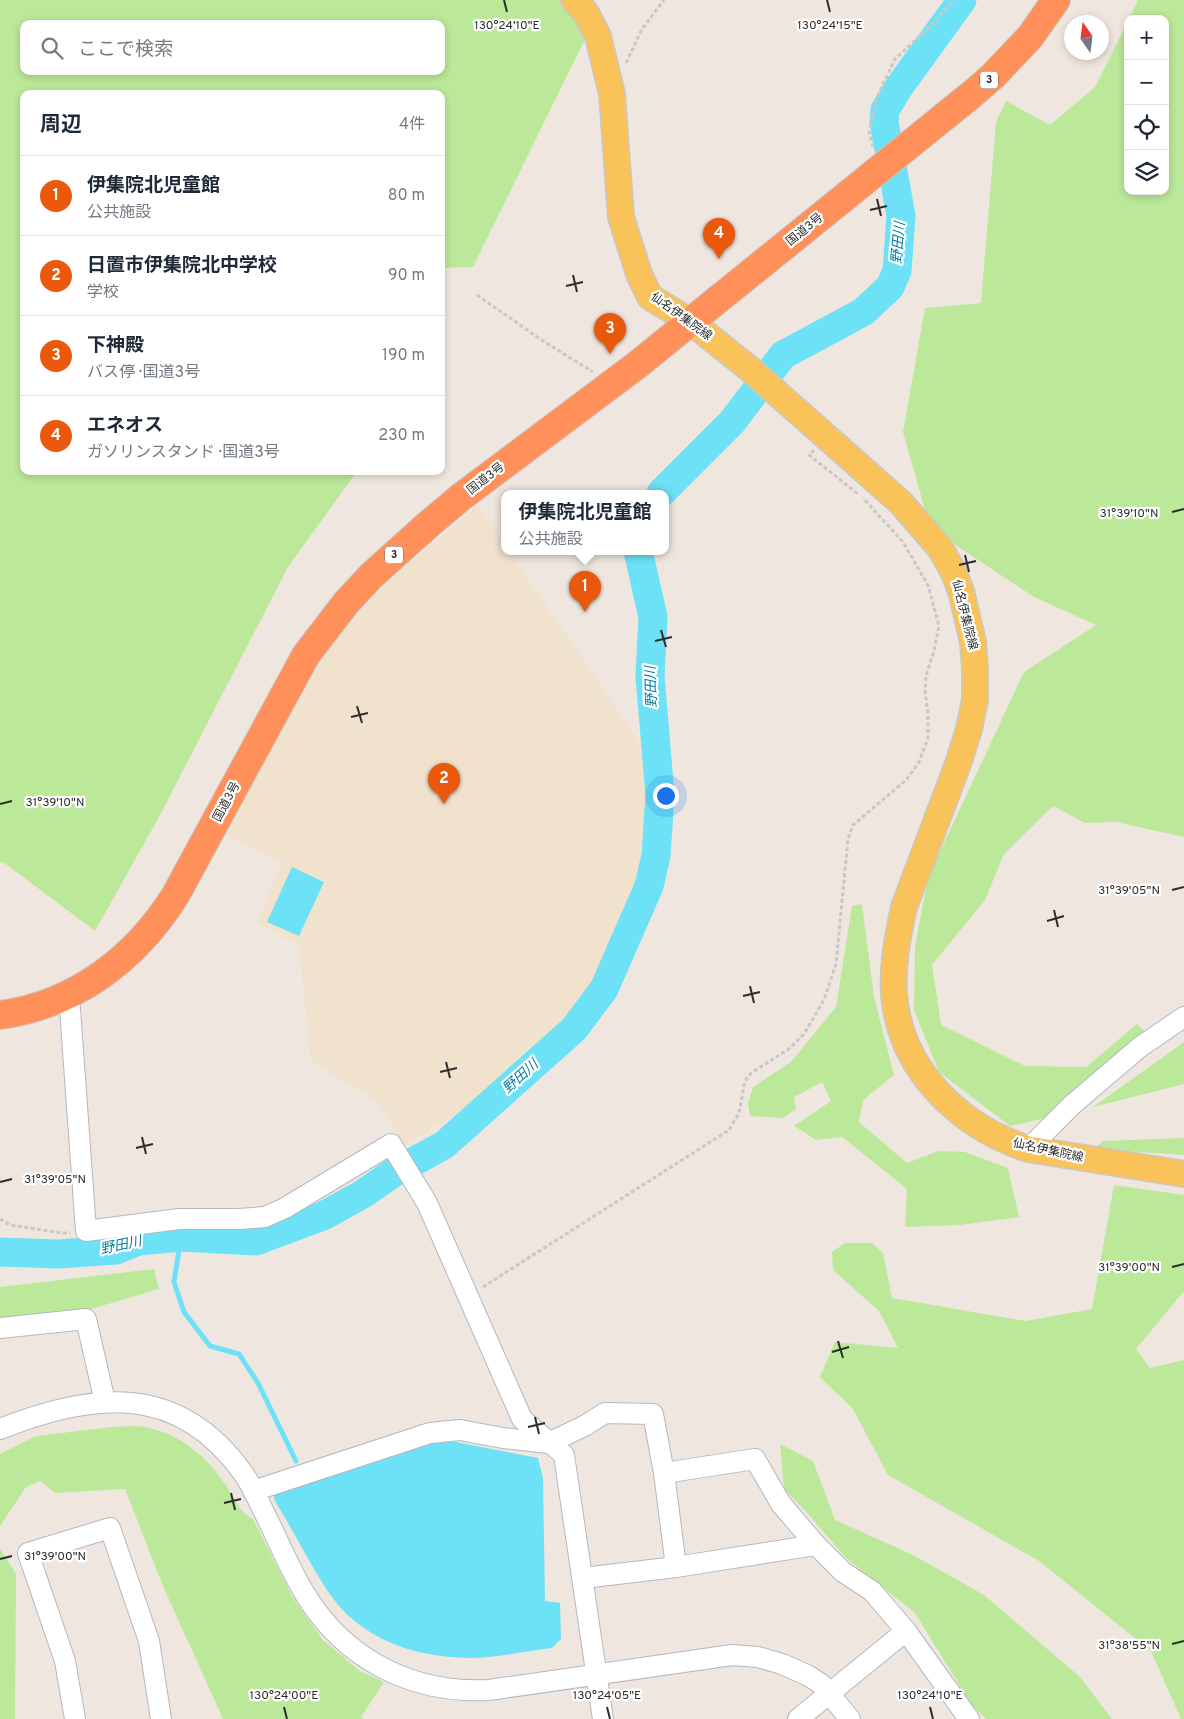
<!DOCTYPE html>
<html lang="ja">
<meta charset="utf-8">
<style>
:root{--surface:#fff;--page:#f6f6f7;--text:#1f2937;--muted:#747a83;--line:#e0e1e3;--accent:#ea580c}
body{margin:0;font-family:Overpass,"Noto Sans JP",sans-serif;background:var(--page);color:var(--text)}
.controls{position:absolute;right:15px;top:15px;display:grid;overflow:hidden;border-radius:10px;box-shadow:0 2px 8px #0003}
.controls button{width:45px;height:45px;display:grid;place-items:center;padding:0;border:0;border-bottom:1px solid var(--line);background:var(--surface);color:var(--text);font:25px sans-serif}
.compass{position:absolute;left:1064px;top:15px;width:45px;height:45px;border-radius:50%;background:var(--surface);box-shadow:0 2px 8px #0003;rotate:346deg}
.you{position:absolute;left:665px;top:795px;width:18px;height:18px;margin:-12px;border:4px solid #fff;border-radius:50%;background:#1a73e8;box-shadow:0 0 0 8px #1a73e833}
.badge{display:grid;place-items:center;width:32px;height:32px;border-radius:50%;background:var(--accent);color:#fff;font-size:16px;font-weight:700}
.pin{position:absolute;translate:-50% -41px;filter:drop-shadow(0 1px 2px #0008)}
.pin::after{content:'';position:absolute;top:26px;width:18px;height:15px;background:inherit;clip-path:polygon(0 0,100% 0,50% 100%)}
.popup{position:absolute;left:501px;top:490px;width:168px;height:65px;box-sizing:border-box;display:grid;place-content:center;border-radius:10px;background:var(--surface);filter:drop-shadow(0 1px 4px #0005);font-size:16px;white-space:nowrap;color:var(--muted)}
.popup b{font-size:19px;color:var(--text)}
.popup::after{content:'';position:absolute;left:50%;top:100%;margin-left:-10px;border:10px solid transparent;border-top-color:var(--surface)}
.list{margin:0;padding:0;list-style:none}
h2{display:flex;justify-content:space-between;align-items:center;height:65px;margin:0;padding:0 20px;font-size:21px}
h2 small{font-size:16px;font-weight:400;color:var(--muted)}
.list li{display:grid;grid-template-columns:32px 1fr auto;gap:15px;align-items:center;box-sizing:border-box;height:80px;padding:0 20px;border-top:1px solid var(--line)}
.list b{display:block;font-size:19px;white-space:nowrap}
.list p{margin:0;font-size:16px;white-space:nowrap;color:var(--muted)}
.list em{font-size:16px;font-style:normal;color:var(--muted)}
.icon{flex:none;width:28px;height:28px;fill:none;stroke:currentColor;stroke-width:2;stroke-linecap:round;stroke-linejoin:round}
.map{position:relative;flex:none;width:1184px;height:1719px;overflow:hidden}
.search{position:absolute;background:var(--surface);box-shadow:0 2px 8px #0003;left:20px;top:20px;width:425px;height:55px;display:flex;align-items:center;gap:12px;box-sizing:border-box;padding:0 18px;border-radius:10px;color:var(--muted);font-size:19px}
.panel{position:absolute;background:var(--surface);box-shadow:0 2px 8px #0003;left:20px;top:90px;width:425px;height:385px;border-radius:10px}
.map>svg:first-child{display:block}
</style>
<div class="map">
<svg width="1184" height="1719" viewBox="0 0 1184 1719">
<rect width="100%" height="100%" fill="#efe7df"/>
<path fill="#f1e2ce" d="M478 505 505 545V551H509L646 751 652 775 640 873 632 904 589 995 566 1025 474 1103 404 1146 377 1101 320 1067 314 1062 310 1053 299 946 257 922 282 862 223 834 300 691 348 616 357 612 381 588Z"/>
<g fill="#bce899" fill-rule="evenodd">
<path d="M0 0H562L592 25 473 267 441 268V94H24V471H357L288 567 159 817 95 931 3 862 0 863ZM24 24H441V71H24Z"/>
<path d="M1138 0H1184V837L1116 822 1085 823 1053 806 1004 854 985 900 932 965 941 1025 1025 1066 1086 1067 1137 1024 1145 1032 1046 1118 1010 1126 939 1072 914 1010 915 946 928 877 1024 672 1096 625 1034 597 930 528 903 432 925 308 981 303 996 122 1006 101 1050 125 1095 87 1128 21V191H1165V19H1129Z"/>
<path d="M862 904 874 997 894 1075 863 1100 859 1122 907 1163 938 1151 965 1152 1008 1168 1019 1217 960 1225 905 1227 907 1189 842 1137 816 1140 794 1126 831 1101 822 1082 794 1097 796 1109 783 1118 750 1116 748 1103 753 1087 791 1062 836 1007 852 906Z"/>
<path d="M1184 1042V1084L1093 1107Z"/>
<path d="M1184 1138V1155L1094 1149 1103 1141Z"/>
<path d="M1114 1185 1184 1195V1291L1136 1349 1150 1368 1184 1360V1719H1181L1151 1651 1039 1561 888 1475 853 1409 820 1377 835 1342 898 1348 879 1311 833 1270 832 1252 845 1243H872L883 1253 892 1298 1026 1321 1092 1309Z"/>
<path d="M154 1269 159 1289 91 1309 0 1319V1287Z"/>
<path d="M112 1427C124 1427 139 1425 150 1428 182 1436 207 1457 225 1484 235 1498 237 1510 253 1519L293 1598 322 1639 360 1671 384 1682 361 1717 363 1719H223L163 1586 125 1489 55 1493 40 1481 26 1487 0 1526V1454L36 1436Z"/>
<path d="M780 1444 813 1461 835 1520 913 1555 984 1595 1080 1677 1112 1719H986L971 1704 915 1613 846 1558 809 1515 784 1489Z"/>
<path d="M0 1549 16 1574 15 1719H0Z"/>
</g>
<g fill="#6de1f6">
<path d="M292 867 324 882 299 936 267 922Z"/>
<path d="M440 1439 538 1458 543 1478 545 1601 560 1603 561 1639 552 1648C527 1651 494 1658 469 1658 413 1657 359 1639 327 1590 308 1561 293 1530 275 1501L273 1492Z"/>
</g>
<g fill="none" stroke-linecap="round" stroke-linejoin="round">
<path stroke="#6de1f6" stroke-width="5" d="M181 1237 174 1282 184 1312 210 1346 239 1354 258 1383 296 1461"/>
<g stroke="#6de1f6" stroke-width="29">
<path d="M661 493 732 422 783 355 863 312 890 287 897 271 901 216 884 122 885 110 899 87 962 0"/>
<path d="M0 1252 58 1254 116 1250 138 1241 181 1237 256 1241 323 1216 363 1194 393 1173 444 1145 574 1029 604 989 649 886 656 856 660 795 650 676 653 617 638 551"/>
</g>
<g stroke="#b3b7c1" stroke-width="22">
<g id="minor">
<path d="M69 995 86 1231 179 1219H239L265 1217 285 1208 391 1144 427 1203 522 1419 564 1455 603 1719"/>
<path d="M1028 1149 1072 1105 1140 1047 1184 1017"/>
<path d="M0 1328 86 1319 105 1402"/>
<path d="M0 1429C93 1392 178 1382 243 1473 250 1483 256 1495 261 1506 276 1535 288 1566 305 1594 345 1660 413 1694 489 1690L732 1655 758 1657 782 1664 809 1676 821 1684 850 1719"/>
<path d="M664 1473 676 1567"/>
<path d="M253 1491 430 1433 460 1430 503 1438 549 1443 586 1425 605 1413 653 1414 664 1473 755 1459 781 1504 816 1545 843 1572 872 1591 906 1631 969 1719"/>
<path d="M583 1578 676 1567 816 1545"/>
<path d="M75 1719 65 1661 28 1553 110 1528 149 1641 161 1719"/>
<path d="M798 1719 906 1631"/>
</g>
</g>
<g stroke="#c8c8c8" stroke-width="28">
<path id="major" d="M574 0 586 13 598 36 612 94 621 217 639 274 650 297 691 322 751 370 901 503 940 548 953 571 961 591 973 642 975 669V700L969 729 959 761 904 907C898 936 892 964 894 994 900 1070 959 1126 1028 1149L1184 1174"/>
</g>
<g stroke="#c8c8c8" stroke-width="30">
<path id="highway" d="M0 1015C75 1005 135 959 175 896L306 655 346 603 371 576 430 523 461 497 637 365 971 95 993 76 1030 37 1056 0"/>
</g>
<g stroke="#c8c8c8" stroke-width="3" stroke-dasharray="4 2.5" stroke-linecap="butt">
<path d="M626 63 642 29 664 0"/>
<path d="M873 147 869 132 878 95 895 59 932 25 954 0"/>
<path d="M477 295 540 339 593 372"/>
<path d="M814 450 809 455 858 494"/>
<path d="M0 1219 10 1225 62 1233H70"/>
<path d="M483 1287 729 1130 739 1113 745 1081 751 1073 789 1049 804 1034 824 1000 836 964 848 839 853 825 906 780 919 762 928 738V714L925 691 926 676 934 651 939 626 928 585 903 542 863 498"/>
</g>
<use href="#minor" stroke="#fff" stroke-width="20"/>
<use href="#major" stroke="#f9c35a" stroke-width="25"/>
<use href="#highway" stroke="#ff905a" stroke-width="28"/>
</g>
<path fill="none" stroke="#2d2d2d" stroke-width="2" d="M504 0 507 12M827 0 830 12M877 199 881 216M870 210 887 206M573 275 577 292M566 286 583 282M1172 512 1184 509M965 555 969 572M959 565 976 561M661 630 666 647M655 641 672 637M357 706 362 723M351 717 368 713M0 804 12 801M1172 890 1184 887M1054 910 1058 927M1047 921 1064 916M750 986 754 1003M743 996 760 992M446 1062 450 1078M440 1072 457 1068M142 1137 146 1154M136 1148 153 1144M0 1182 12 1179M1172 1267 1184 1264M838 1341 843 1358M832 1352 849 1347M535 1417 539 1434M528 1427 545 1423M231 1493 235 1510M224 1503 241 1499M0 1559 12 1556M1172 1644 1184 1641M284 1707 287 1719M607 1707 610 1719M930 1707 933 1719"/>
<g text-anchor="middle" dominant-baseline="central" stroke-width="4.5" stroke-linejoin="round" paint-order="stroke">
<g fill="#fff" stroke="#6c6c6c" stroke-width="1">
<rect x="980" y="71.5" width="18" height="17" rx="4"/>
<rect x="385" y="546.5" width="18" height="17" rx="4"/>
</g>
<g font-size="11" font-weight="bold" fill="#2d2d2d">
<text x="989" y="80">3</text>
<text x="394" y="555">3</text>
</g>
<g font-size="12" fill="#2d2d2d" stroke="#fff">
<text transform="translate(805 230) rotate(-39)">国道3号</text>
<text transform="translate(681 317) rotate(36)">仙名伊集院線</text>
<text transform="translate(486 479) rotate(-38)">国道3号</text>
<text transform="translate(964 615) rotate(76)">仙名伊集院線</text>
<text transform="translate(227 802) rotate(-62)">国道3号</text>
<text transform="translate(1048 1151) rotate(12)">仙名伊集院線</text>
</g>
<g font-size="14" font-style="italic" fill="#067ca1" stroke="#fff">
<text transform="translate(899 243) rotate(-85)">野田川</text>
<text transform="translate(652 687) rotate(-92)">野田川</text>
<text transform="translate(521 1077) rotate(-42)">野田川</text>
<text transform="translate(121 1246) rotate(-12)">野田川</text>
</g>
</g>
<g font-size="12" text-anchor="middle" fill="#2d2d2d" stroke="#fff" stroke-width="4.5" stroke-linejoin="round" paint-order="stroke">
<text x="507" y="29">130°24'10"E</text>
<text x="830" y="29">130°24'15"E</text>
<text x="1129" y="517">31°39'10"N</text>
<text x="55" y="806">31°39'10"N</text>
<text x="1129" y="894">31°39'05"N</text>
<text x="55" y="1183">31°39'05"N</text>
<text x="1129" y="1271">31°39'00"N</text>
<text x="55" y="1560">31°39'00"N</text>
<text x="1129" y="1649">31°38'55"N</text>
<text x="284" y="1699">130°24'00"E</text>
<text x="607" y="1699">130°24'05"E</text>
<text x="930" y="1699">130°24'10"E</text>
</g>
</svg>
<div class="controls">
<button>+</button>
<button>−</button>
<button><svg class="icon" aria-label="locate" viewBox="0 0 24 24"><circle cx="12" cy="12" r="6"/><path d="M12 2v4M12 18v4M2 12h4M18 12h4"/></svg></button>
<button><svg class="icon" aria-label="layers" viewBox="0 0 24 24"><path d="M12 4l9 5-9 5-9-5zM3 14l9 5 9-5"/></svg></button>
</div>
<svg class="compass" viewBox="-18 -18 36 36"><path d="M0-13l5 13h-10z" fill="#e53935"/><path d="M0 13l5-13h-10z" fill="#747a83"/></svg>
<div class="you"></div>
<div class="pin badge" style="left:585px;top:612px">1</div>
<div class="popup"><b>伊集院北児童館</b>公共施設</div>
<div class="pin badge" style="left:444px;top:804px">2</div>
<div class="pin badge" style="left:610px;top:354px">3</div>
<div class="pin badge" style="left:719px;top:259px">4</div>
<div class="search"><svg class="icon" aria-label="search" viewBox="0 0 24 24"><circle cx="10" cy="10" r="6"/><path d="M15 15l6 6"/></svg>ここで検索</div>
<section class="panel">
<h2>周辺<small>4件</small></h2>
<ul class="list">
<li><span class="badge">1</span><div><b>伊集院北児童館</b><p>公共施設</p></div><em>80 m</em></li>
<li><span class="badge">2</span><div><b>日置市伊集院北中学校</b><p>学校</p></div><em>90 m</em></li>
<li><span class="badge">3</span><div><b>下神殿</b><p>バス停 · 国道3号</p></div><em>190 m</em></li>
<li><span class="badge">4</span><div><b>エネオス</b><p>ガソリンスタンド · 国道3号</p></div><em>230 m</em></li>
</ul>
</section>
</div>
